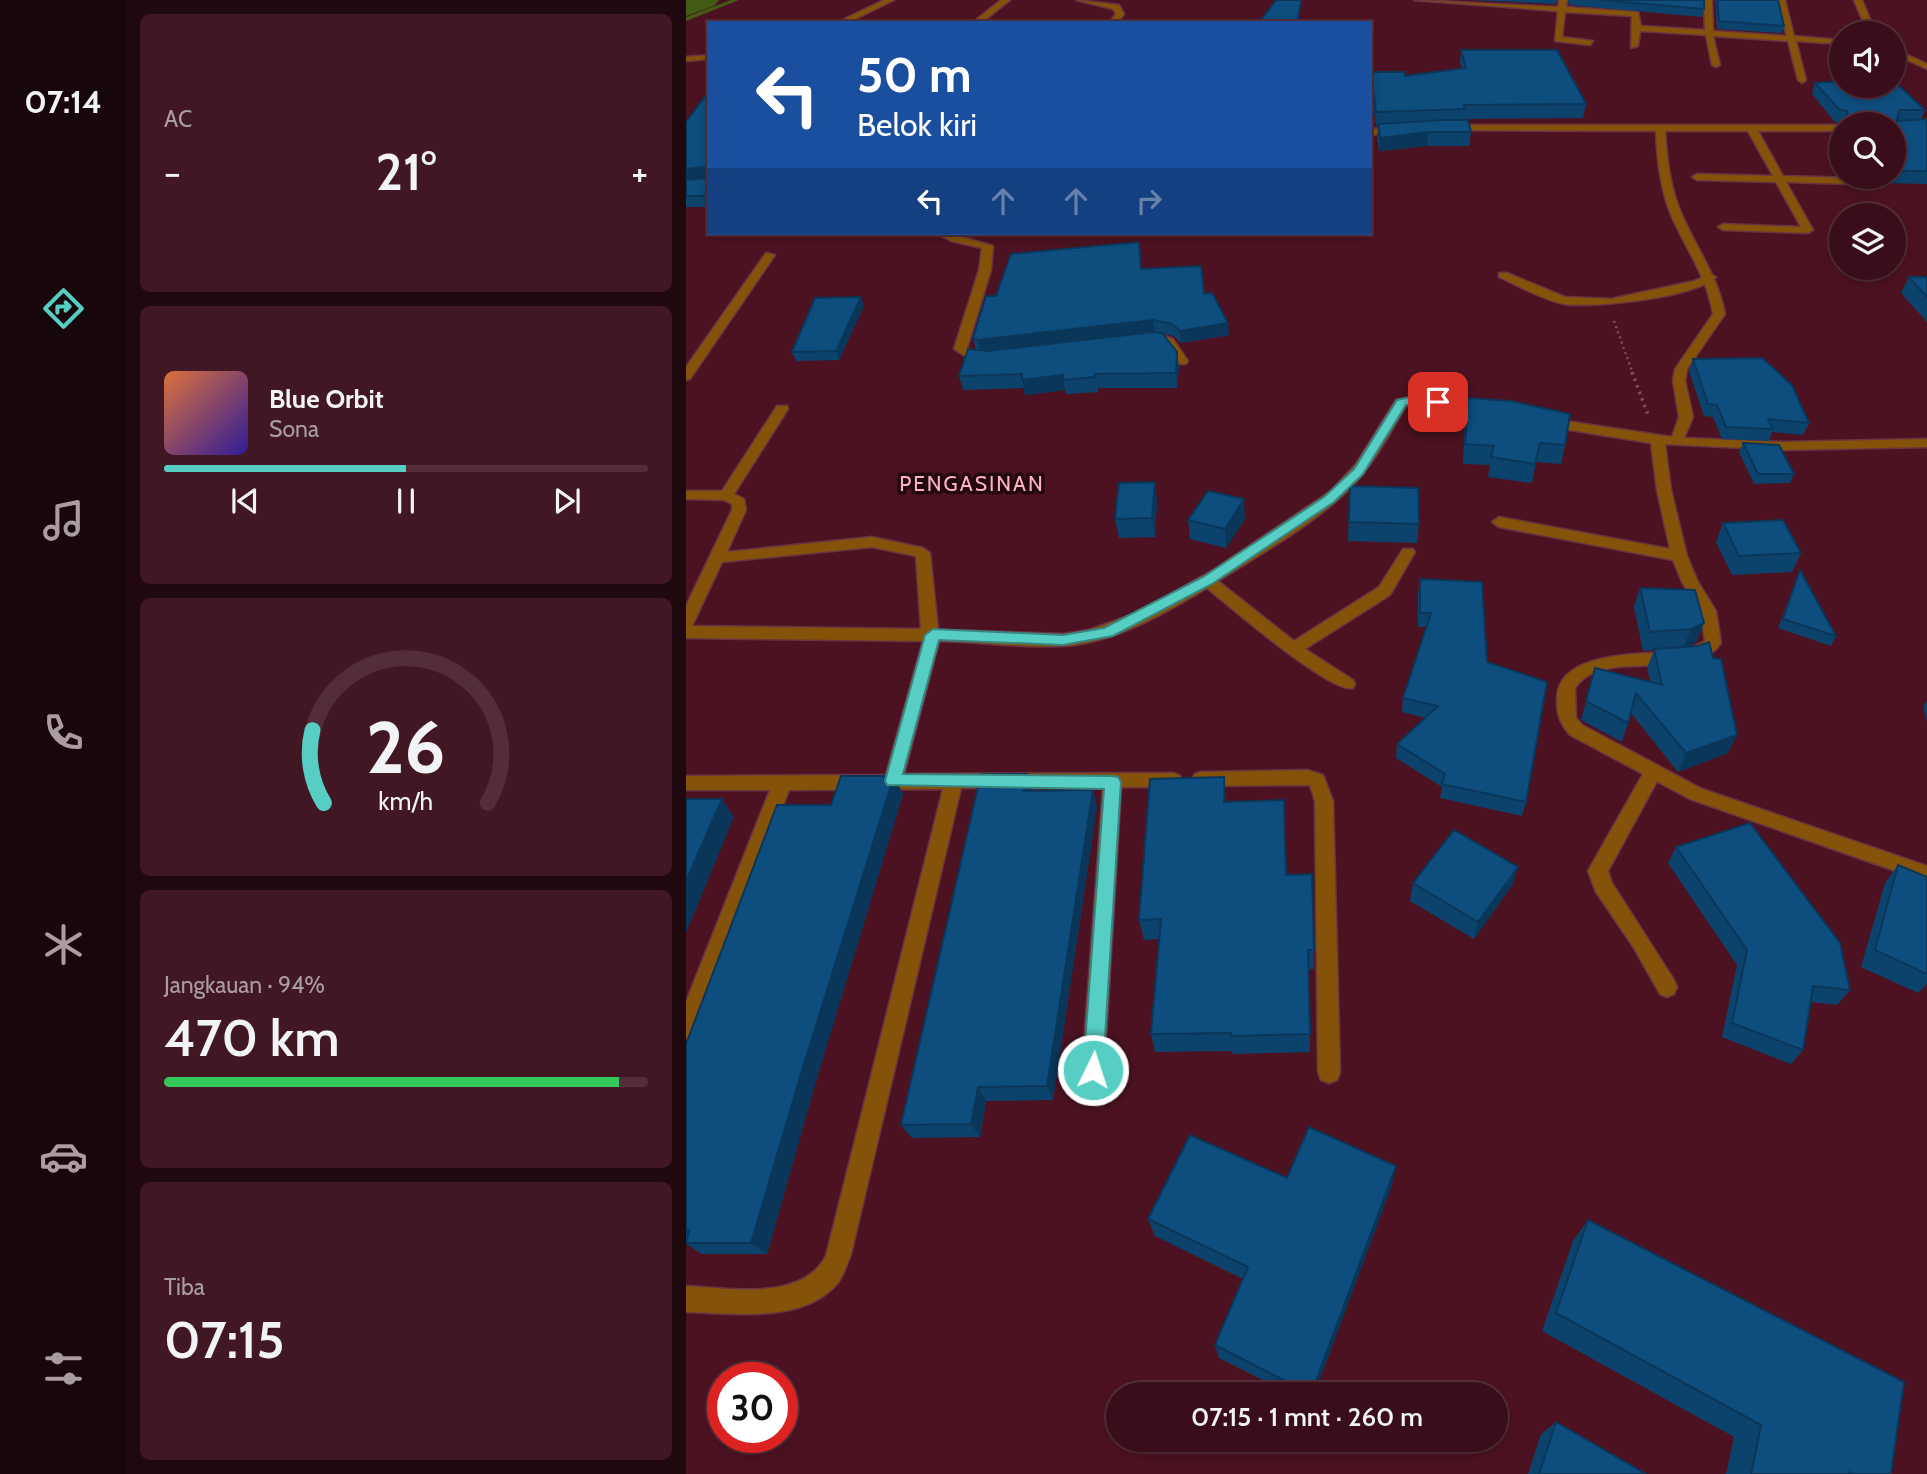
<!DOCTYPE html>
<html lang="id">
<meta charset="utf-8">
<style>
body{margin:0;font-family:Cabin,sans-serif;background:#401723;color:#f1f3f6;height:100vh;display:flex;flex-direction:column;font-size:26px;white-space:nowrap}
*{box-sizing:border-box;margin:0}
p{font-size:23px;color:#ab9ca2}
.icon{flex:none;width:38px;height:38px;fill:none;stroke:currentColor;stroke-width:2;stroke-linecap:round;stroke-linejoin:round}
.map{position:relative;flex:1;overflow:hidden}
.drawer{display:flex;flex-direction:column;gap:14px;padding:14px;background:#1f080e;width:560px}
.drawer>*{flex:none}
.banner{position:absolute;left:21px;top:21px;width:665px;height:214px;border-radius:0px;box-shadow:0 4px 10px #0003,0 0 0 2px #532e39;background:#1a4fa0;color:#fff;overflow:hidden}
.controls{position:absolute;left:1143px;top:21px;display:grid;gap:14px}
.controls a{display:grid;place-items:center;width:77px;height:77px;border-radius:50%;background:#390e1a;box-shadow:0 4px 10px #0003,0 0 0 2px #532e39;font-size:35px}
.speed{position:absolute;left:21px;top:1362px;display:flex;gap:14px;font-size:35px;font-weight:700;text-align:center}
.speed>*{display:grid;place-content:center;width:91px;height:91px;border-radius:50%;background:#390e1a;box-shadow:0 4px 10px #0003,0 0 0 2px #532e39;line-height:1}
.speed .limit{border:10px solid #d22;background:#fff;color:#111}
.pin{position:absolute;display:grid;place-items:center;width:60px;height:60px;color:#fff;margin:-30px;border-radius:14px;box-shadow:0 4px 10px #0006}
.me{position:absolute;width:77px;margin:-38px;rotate:4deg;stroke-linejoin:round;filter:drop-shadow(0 0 5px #0008)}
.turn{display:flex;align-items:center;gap:24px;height:147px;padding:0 35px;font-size:32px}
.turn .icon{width:91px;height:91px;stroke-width:2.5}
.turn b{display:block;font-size:49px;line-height:60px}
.lanes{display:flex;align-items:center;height:66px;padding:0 35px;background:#0003;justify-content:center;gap:35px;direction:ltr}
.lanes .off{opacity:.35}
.big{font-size:52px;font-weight:600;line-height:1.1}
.drawer .tile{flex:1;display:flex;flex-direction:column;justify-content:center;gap:10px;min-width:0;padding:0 24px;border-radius:10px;background:#401723}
.drawer .dial{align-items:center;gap:0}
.dial svg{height:182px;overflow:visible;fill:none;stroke:#532e39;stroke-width:7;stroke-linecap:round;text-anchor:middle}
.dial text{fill:#f1f3f6;stroke:none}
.song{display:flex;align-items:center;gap:21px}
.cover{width:84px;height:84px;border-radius:10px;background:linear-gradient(135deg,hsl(20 70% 55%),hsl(250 70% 35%))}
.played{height:7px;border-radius:4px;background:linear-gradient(90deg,#56cec4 50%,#532e39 50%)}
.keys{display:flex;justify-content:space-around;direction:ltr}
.heat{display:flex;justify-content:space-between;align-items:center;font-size:38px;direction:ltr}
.charge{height:10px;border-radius:5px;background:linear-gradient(90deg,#34c759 94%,#532e39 0)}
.trip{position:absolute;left:420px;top:1382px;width:402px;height:70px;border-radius:35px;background:#390e1a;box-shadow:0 4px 10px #0003,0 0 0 2px #532e39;font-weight:600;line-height:70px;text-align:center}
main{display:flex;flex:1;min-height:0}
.tab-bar{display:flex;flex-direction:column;width:126px;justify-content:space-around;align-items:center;background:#17060a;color:#ab9ca2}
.tab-bar .icon{width:49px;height:49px}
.tab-bar .current{color:#56cec4}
.tab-bar b{font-size:32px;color:#f1f3f6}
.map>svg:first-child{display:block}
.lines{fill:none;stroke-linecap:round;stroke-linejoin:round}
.stream{fill:#425c14;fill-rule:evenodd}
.river{fill:#425c14;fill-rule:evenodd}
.service-casing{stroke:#6a3341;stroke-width:3}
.minor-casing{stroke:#6a3341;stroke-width:3}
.path-far1{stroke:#814d5a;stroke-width:2.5;stroke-dasharray:2 3.5;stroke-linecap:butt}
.path{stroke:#814d5a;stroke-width:3.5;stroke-dasharray:2.5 4.5;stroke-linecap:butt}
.service{fill:#855209;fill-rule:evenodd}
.minor{fill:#855209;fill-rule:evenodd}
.wall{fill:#0c436d}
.shaded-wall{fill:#0a3759}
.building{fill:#0e4e7f;stroke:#0a3759;stroke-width:2}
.route{fill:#56cec4;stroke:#38867f;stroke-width:2}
.labels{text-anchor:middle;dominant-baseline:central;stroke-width:7;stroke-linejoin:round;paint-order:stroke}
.far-quarter-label{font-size:21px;letter-spacing:2px;fill:#fcb2bf;stroke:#22090f}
</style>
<main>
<nav class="tab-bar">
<b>07:14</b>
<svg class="icon current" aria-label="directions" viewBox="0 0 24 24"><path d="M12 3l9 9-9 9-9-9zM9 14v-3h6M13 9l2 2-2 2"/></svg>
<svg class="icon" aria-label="music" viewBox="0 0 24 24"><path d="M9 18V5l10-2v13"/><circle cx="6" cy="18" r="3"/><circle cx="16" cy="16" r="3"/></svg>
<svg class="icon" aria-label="phone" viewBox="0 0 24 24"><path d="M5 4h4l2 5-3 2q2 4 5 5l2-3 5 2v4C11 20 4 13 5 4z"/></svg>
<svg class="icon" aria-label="climate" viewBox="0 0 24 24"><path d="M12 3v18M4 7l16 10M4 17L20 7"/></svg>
<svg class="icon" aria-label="car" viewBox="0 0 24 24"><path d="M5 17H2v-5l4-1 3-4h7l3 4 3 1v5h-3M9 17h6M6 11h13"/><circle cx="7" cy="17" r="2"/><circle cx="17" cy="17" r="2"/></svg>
<svg class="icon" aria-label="filters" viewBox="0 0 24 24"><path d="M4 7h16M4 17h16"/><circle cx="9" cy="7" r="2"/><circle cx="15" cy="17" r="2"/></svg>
</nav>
<section class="drawer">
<div class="tile"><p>AC</p>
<div class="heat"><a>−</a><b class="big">21°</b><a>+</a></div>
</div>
<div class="tile">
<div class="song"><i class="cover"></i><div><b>Blue Orbit</b><p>Sona</p></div></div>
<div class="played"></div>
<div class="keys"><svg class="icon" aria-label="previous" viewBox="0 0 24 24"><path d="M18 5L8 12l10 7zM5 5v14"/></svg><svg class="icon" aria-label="pause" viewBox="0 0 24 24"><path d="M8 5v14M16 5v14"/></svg><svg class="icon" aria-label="next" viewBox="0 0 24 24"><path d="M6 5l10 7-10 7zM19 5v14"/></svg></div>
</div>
<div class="tile dial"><svg viewBox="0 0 100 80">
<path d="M14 69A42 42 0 1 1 86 69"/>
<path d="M14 69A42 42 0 0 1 9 37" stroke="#56cec4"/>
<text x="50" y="56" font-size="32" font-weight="700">26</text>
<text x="50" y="72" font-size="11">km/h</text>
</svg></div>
<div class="tile"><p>Jangkauan · 94%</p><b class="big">470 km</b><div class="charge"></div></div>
<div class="tile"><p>Tiba</p><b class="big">07:15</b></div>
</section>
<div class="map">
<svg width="1241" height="1474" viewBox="0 0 1241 1474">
<rect width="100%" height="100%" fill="#4c1222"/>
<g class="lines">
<path class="stream" d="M45,0H53L0,21V17Z"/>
<path class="river" d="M0,0H33L28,6L0,16Z"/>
<defs>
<path id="service" d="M813,273H821L879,297L925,299L1008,281L1024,274L1030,277C1008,298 909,308 878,304C857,300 833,286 813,277Z
M967,765L973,767L976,772L922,871L926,883L988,980L991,987L988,994L981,997L974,994L948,948L910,892L902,871L961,767Z"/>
<path id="minor" d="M198,0H208L161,23H150Z
M315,0H324L295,23H286Z
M390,0L433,5L438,14L431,23H423L430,14L427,9Z
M728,0L872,7L873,0H881L880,7L952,12L955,26L1019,30L1018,0H1026L1027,31L1101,36L1091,0H1099L1108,36L1155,40V44L1110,41L1120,80L1116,83L1112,80L1102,41L1027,36L1034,65L1030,67L1026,65L1020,35L954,31L952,46L945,48L946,16L879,12L876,37L907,41L904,45L869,41L872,11Z
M1168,0H1176L1190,33H1182Z
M1208,49L1241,64V69L1208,54Z
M23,55V59L0,61V57Z
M761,125H1155V131H1072L1097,176L1166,178L1171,181L1166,184L1100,182L1127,230L1122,233L1037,230L1032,227L1037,224L1115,227L1090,182L1011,180L1006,177L1011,174L1087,176L1062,131H979C981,160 984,188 996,215C1011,249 1032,277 1039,314L1001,369L999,381L1007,417L998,438L1097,442L1241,439V447L1097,450L979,444L985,490L1001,556L1012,582L1030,611L1035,643C1007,686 918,645 889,688L890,718L896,725L1016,789L1241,866V882L1004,799L884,735C874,723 871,715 871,700C870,648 963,655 998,651L1019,641L1014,611L996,582L987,560L813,527L806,522L813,517L984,549L971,490L965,443L859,426L852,422L859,418L986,437L993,417L987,381L989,369L1027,314C1021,277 1000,249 985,215C974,188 971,160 970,131L758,130V126Z
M719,127V131L716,132L684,135V129Z
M250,233H263L307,246L305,270L281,348L294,355L305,356V362L287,361L268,349L293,270L296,248L265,241Z
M80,253L89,255L4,379L0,380V367Z
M475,335L487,339L502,361L500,364H492L479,345L471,342V336Z
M735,396L804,407L811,411L804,415L735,404L720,406C703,434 688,464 665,487C632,522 573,555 532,581L608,641L693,587L717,549H727L729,552L704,595L619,649L667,680L669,684L667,688C646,695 542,605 521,588C478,614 428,643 377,646C337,648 294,642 253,641L218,774L487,773L493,775L496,780L493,785L487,787H435L418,1070L415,1078L407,1081L399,1078L396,1070L417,788H275L165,1254C161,1264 158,1275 151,1284C116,1324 47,1313 0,1312V1286C43,1288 116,1302 140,1256L257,789L103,790L11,1029L8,1036L0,1039V1002L84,790H0V776L200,775L237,641L0,638V606L46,510V504L38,500L0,499V491H36L91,406H101L102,409L48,494L58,499L60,510L41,552L186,537L237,548L244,553L252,630L377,634L403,630L451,613L529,569L645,491L670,464L710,400ZM186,547L230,556L235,629L6,626L36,562Z
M621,770L637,775L647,801L654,1072L651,1080L643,1083L635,1080L632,1072L629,801L624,785L515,786L509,784L506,779L509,774L515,772Z"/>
</defs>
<use href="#service" class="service-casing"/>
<use href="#minor" class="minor-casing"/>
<path class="path-far1" d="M928,321L947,374"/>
<path class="path" d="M946,372L962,415"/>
<use href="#service" class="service"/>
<use href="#minor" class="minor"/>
</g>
<path class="wall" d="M784,0H871L870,4Z
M882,0H1018V9L1016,17L883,5Z
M1029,0H1092L1098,26L1096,33L1031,29Z
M775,50L900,104L897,118L778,119L785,132L783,146H741L693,151L691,137L692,126H690L684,86L685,72L719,76L776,69L774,62Z
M1129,83L1239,110L1235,119H1241V184L1195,183L1190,177H1208V124H1157V123L1149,122L1126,94Z
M23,91V207H0V122Z
M455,269L518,294L543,335L495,343L488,336L477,334L493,367L491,388H412V392L380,394L379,390L339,395L338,388L277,390L273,376L290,350L287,338L310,296Z
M1223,277H1241V322L1215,293Z
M178,306L153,360L110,361L106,352Z
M1007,359L1123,423L1117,435L1086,432L1083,441L1036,439L1027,417L1018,416L1003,371Z
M782,398L879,445L875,464L850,462L846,483L802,477L804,465L777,464L779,416Z
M1057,443L1108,474L1104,483L1068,484L1053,452Z
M664,486L733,524L731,543L662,541Z
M471,501L469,537L433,538L429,519Z
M559,519L540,548L504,539L502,520Z
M1037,523L1115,553L1106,572L1046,575L1030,542Z
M1114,570L1150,636L1145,646L1092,628Z
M734,579L801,662L840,802L836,816L754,798L756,787L710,758L711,744L739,718L716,712L717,698L740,627H732V594Z
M954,588L1018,623L1010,642L1001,647L1042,753L992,772L945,713L936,742L895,720L909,668L964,682L961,668L968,650L957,651L948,607Z
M1241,701V721L1237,706Z
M341,774L347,791L407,790L411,807L367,1100L300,1101L294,1137L226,1138L215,1125Z
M208,776L217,794L130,1081L81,1254H16L0,1244V1044L145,805Z
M540,802L600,875L628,950V969H622L624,1052L547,1054L546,1051L469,1052L465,1034L473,939L458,940L453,920Z
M990,847L1164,990L1151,1005L1125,1002L1117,1050L1105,1064L1036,1037L1051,965L982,863Z
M1212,865L1241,877V984L1232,993L1175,967L1199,883Z
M727,883L827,884L788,939L724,901Z
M601,1178L706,1185L628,1395H606L533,1358L529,1345L557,1279L469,1236L462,1219Z
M902,1220L1205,1474H1040L1048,1437L856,1331L887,1241Z
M870,1422L960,1474H842L855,1434Z"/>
<path class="shaded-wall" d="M615,0H616L612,23H611Z
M742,132L741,146L693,151L694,138Z
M18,167L23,177L0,180V169Z
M175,297L178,306L153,360L150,351Z
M467,320L469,332L295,352L291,340Z
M542,323L543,335L495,343L494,331Z
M491,352L493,367L491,388L490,373Z
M377,375L379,390L339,395L336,380Z
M469,482L471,501L469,537L466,518Z
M558,499L559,519L540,548L539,529Z
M1018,623L1010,642L997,648L1005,629Z
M1051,735L1042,753L992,772L1000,753Z
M341,774L347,791H338Z
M208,776L217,794L130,1081L81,1254L65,1243L117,1067Z
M538,777L540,798V823L538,802Z
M407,790L411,807L367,1100L361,1086Z
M36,799L48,817L0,933V881Z
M832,867L827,884L788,939L792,922Z
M292,1087L300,1101L294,1137L285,1124Z
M710,1166L706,1185L628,1395H625Z"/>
<path class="building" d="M590,0H615L611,23H573Z
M914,0H1018V9Z
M1031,0H1092L1098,26L1033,21Z
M775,50H871L900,104L778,105L779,109L690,112L685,72H719V76L780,68Z
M1155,81V86H1208V84H1211L1239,110H1213L1211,121L1241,119V171H1208V124H1165L1162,120L1161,111L1154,110L1129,83Z
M23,91V196H0V180L19,178L21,176L18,167L0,169V122Z
M758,120H782L785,132H742L694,138L692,124Z
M453,242L455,269L515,266L518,294L526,293L542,323L494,331L486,324L467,320L291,340L287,338L300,296H310L325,254Z
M1223,277H1241V297Z
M175,297L150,351L106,352L129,298Z
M467,332L476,333L491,352L490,373L409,374V377L377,380V375L336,380V374L273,376L282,349L302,351Z
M1076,358L1106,385L1123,423L1082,419L1087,429L1040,427L1031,405L1022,404L1007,359Z
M782,398L825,401L884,414L879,445L854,443L849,464L805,457L808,446L779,444Z
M1057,443L1093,445L1108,474H1072Z
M469,482L466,518L429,519L433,483Z
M664,486L732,488L733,524L663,522Z
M522,491L558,499L539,529L502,520Z
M1097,520L1115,553L1053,556L1037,523Z
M1114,570L1150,636L1097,619Z
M734,579L796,582L801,662L861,682L840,802L756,784L759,774L711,744L752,706L717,698L745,613H734Z
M954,588L1009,590L1018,623L1005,629L964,632Z
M1023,642L1027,658L1035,659L1051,735L1000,753L950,693L942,723L900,701L909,668L976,685L968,649L1012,646Z
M295,774H341L338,791L407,790L361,1086L292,1087L285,1124L215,1125Z
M155,776H208L117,1067L65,1243H0L3,1230H0V1044L91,805H145Z
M538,777V802L598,800L600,875L626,874L628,950H622L624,1034L545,1036V1033L465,1034L475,919L453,920L464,779Z
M0,799H36L0,881Z
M1064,823L1154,943L1164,990L1127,986L1117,1050L1046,1023L1061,950L990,847Z
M768,830L832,867L792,922L727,883Z
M1212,865L1241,877V974L1189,950Z
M623,1127L710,1166L625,1394L529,1345L562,1267L462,1219L504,1135L601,1178Z
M902,1220L1218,1382L1205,1474H1167L1164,1472V1474H1065L1075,1425L870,1313Z
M870,1422L960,1474H853Z"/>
<path class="route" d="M724,397L752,398L757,402L752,405H720L677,474L648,502L526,584L427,636L377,645L253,640L217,774L426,776L432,777L435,782L417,1070L414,1076L407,1079L400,1076L397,1070L418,789L201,785L199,781L239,635L247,629L377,635L418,628L517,577L638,497L668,469L711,400Z"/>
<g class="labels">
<g class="far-quarter-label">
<text x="286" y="483">PENGASINAN</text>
</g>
</g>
</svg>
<div class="controls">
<a><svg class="icon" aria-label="sound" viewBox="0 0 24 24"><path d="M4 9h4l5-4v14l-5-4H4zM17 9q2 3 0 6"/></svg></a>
<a><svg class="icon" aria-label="search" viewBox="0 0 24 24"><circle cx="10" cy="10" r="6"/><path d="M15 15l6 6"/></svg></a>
<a><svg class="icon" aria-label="layers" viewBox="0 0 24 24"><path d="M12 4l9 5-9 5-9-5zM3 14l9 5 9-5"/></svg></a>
</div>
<div class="speed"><div class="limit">30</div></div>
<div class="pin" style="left:752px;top:402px;background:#d93025"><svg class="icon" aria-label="arrive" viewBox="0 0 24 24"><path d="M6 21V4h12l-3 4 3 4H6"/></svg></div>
<svg class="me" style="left:407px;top:1070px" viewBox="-20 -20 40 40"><circle r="17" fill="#56cec4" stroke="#fff" stroke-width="3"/><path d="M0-11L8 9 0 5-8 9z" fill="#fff"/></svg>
<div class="trip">07:15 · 1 mnt · 260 m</div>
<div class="banner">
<div class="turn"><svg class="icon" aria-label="left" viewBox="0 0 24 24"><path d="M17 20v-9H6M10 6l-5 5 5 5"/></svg><div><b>50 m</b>Belok kiri</div></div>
<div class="lanes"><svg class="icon" aria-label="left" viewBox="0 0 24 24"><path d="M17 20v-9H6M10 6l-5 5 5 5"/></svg><svg class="icon off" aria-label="ahead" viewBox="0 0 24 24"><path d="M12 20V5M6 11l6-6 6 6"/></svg><svg class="icon off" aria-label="ahead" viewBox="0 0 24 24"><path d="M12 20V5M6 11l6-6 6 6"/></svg><svg class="icon off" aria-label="right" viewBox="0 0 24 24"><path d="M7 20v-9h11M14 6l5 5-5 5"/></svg></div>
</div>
</div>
</main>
